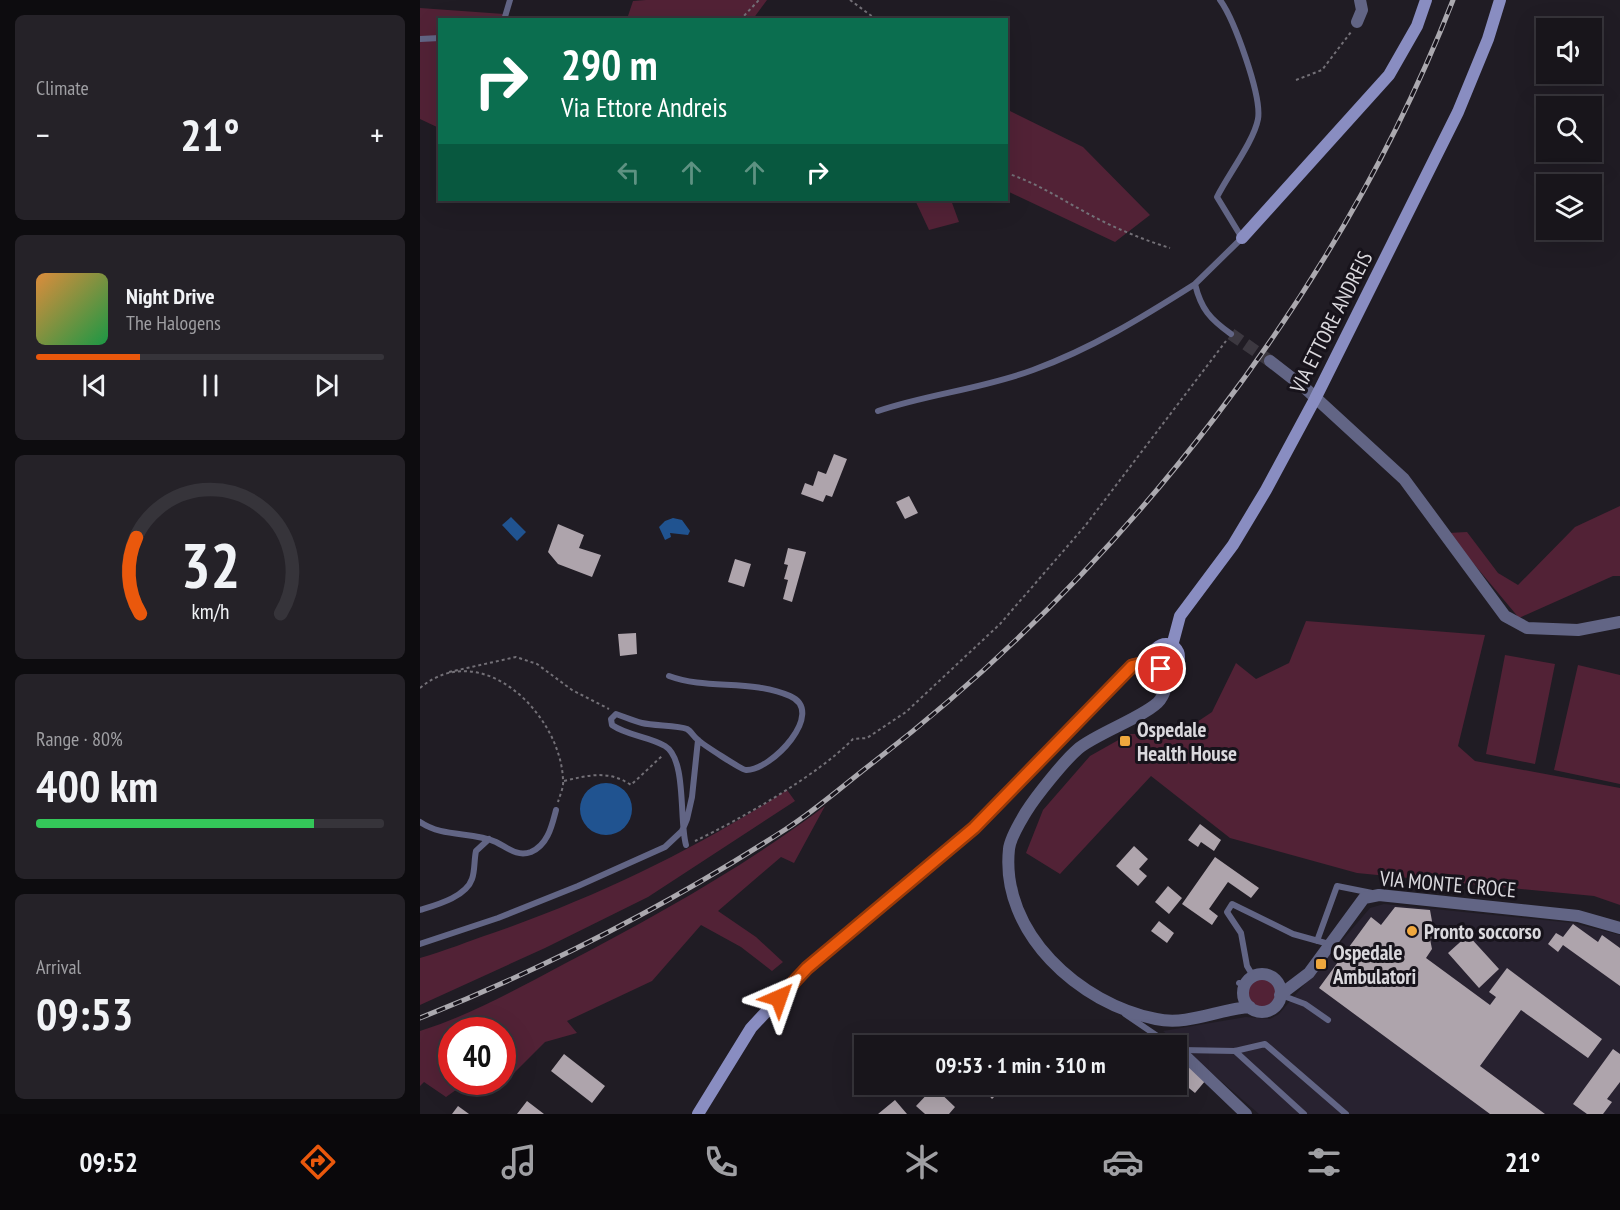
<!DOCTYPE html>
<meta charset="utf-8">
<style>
body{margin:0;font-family:"PT Sans Narrow",sans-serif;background:#252228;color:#f1f3f6;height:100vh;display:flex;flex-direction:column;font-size:22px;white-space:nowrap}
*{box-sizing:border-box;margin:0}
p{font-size:20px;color:#9f9fa3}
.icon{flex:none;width:33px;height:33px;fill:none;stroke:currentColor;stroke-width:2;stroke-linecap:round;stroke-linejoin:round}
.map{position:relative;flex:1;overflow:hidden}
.details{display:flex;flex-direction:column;gap:15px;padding:15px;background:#0d0c0f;width:420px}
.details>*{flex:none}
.hud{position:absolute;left:18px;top:18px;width:570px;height:183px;border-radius:0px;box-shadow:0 6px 24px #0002,0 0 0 2px #36343a;background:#0b6e4f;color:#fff;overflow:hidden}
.controls{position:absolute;left:1116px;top:18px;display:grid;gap:12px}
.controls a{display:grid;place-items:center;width:66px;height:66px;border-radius:0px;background:#18151b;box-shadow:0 6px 24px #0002,0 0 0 2px #36343a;font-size:30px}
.speed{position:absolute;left:18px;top:1017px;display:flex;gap:12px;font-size:30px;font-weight:700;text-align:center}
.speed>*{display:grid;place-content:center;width:78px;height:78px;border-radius:50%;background:#18151b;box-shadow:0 6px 24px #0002,0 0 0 2px #36343a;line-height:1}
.speed .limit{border:9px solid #d22;background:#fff;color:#111}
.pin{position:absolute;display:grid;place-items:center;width:51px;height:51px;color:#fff;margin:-26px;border:3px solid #fff;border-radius:50%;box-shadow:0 2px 6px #0007}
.me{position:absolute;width:66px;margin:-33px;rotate:43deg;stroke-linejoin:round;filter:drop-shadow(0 0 4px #0008)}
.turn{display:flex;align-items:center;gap:21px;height:126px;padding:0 24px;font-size:27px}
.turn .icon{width:78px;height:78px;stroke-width:2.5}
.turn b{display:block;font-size:42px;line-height:51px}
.lanes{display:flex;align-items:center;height:57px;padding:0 24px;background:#0003;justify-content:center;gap:30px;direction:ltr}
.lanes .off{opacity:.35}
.big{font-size:45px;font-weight:700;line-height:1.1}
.details .widget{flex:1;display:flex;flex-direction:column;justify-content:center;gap:9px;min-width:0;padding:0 21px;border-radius:9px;background:#252228}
.details .dial{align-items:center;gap:0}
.dial svg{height:156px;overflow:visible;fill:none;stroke:#36343a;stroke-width:7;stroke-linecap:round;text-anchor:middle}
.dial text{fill:#f1f3f6;stroke:none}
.song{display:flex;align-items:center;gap:18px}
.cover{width:72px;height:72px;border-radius:9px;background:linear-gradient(135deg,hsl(30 70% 55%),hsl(140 70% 35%))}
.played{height:6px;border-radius:3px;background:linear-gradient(90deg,#ea580c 30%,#36343a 30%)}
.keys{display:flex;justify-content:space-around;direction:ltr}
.heat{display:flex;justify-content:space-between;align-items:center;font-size:33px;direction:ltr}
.charge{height:9px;border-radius:4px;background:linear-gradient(90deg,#34c759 80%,#36343a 0)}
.trip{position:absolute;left:434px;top:1035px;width:333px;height:60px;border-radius:0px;background:#18151b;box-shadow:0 6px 24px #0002,0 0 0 2px #36343a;font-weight:700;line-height:60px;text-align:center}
.dock{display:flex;height:96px;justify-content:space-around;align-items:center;background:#0a080b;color:#9f9fa3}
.dock .icon{width:42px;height:42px}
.dock .on{color:#ea580c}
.dock b{font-size:27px;color:#f1f3f6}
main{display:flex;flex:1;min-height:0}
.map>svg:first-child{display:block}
.built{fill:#282230}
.green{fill:#522236}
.water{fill:#205390}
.building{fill:#aea4ac}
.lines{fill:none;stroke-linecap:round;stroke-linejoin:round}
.street-tunnel{stroke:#3c3840;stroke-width:12;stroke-dasharray:12 6;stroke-linecap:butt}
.path{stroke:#737077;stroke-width:2;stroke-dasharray:3 3;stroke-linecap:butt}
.lane{stroke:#626585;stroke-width:6}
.street{stroke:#626585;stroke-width:12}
.secondary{stroke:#898dc1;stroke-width:12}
.rail-casing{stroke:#aba9af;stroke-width:5}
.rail{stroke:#17131b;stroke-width:3;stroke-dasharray:9;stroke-linecap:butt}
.route-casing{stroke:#983908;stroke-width:15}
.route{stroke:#ea580c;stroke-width:10}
.poi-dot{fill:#efa73d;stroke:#17131b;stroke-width:2}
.labels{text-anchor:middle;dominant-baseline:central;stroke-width:6;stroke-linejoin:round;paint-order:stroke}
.street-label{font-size:21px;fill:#dad8dd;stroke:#17131b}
.poi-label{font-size:21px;font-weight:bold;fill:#dad8dd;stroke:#17131b;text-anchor:start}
</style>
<main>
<section class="details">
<div class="widget"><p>Climate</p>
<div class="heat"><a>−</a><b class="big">21°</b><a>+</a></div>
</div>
<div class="widget">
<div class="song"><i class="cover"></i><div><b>Night Drive</b><p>The Halogens</p></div></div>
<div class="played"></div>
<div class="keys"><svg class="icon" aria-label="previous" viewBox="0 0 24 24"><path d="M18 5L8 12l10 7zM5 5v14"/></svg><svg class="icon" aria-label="pause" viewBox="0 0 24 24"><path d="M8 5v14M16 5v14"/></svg><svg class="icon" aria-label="next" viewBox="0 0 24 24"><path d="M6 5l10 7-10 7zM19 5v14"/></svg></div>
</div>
<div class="widget dial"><svg viewBox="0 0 100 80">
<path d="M14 69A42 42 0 1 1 86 69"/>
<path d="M14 69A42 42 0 0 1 12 30" stroke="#ea580c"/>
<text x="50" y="56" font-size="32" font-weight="700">32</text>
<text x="50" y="72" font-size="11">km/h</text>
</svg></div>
<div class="widget"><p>Range · 80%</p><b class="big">400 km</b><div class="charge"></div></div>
<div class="widget"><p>Arrival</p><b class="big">09:53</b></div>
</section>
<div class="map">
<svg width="1200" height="1114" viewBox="0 0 1200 1114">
<rect width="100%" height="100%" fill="#201c24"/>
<path class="built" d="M964,904L1153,923L1200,935V1114H839L743,1031L826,1017L850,1019L859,1014L950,908Z"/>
<path class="green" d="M226,0H347L333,19H207L213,1Z
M0,8L84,14L85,19L20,20L19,128L0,119Z
M586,109L663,147L730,215L695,242L587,191Z
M495,200H531L539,222L509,230Z
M1200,506V576H1193L1099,618L1028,533L1047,532L1078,573L1098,585L1155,527Z
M886,621L1065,635L1038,746L1055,761L1200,788V905L1174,896L937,873L810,838L731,776L640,874L606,853L623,810L670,756L709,734H759L792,712L816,663L836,679L869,663Z
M1085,655L1135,664L1115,764L1066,754Z
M1158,665L1200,675V784L1134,770Z
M367,790L375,801L228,897L125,948L0,1005V958C25,951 49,941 73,933C181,895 272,851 367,790Z
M405,806L374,863L361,857L298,911L336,937L363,962L352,971L321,947L281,925L232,981L147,1021L157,1033L125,1042L90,1077L83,1078L82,1030H32V1082H47L26,1097L4,1082L0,1086V1031C51,1015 97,989 144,964C234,917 324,867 405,806Z
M828 993a14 14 0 1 1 28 0a14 14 0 1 1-28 0Z"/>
<path class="water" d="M91,517L106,532L97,541L82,525Z
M253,518L262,520L270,531L268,535L250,533L251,537L245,540L239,527L245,521Z
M160 809a26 26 0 1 1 52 0a26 26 0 1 1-52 0Z"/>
<path class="building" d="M414,454L427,459L412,497L406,495L403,502L381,494L385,483L393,486L398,471L406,474Z
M489,496L498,513L485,519L476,502Z
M138,524L164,535L159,548L181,555L172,577L138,564L128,552Z
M368,548L386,552L372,602L363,599L368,580L364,579L368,565L364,564Z
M315,559L331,564L324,587L308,582Z
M216,633L217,654L200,656L198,634Z
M780,824L801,840L794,851L781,842L778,847L768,840Z
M714,846L728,859L719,869L727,876L718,886L696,866Z
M795,857L839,888L831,898L808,882L789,909L798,916L792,925L762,904Z
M748,886L762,898L749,914L735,902Z
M975,907L1010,910L1015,938L1010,939L1012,949L1006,958L1070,1005L1076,997L1069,992L1087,968L1182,1039L1168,1058L1101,1010L1060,1066L1125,1114H1070L899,988L951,917L961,925Z
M739,921L754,933L747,943L731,931Z
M1153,924L1178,942L1182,935L1200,948V986L1143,945L1138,952L1128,944L1136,933L1143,937Z
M1048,935L1079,969L1059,988L1028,953Z
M1193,1049L1200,1054V1082L1187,1099L1192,1102L1183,1114H1167L1153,1104Z
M144,1054L185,1086L172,1103L131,1071Z
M770,1067L786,1080L775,1093L759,1080Z
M562,1084H572L579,1092L572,1099L561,1086Z
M514,1087L535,1107L529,1114H505L496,1106Z
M475,1100L487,1114H458Z
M107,1101L124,1114H97Z
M38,1106L49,1114H32Z"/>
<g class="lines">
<path class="street-tunnel" d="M811,334L850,361"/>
<path class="path" d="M430,0L457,20
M320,20L339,0
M876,80L902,70L931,32
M586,173C615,182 639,198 665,212C692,227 721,239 750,248
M29,672L96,657L117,664L152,690L189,709
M0,688C62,636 141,715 143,780C144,787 140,795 138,802
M144,781C169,775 189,770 211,785L243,755
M275,841C321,819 398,775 433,739L447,738L486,712L580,624L665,526L806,341"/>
<path class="lane" d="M800,0C814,19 842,96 838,119C834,141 808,175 797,197L822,238L775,284C781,309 790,319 811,334
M84,20L90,0
M0,39L20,38
M458,411C508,394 562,389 613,370C671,349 723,317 775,284
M249,676C287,690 332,679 370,696C407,712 351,771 326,770C322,770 282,744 277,739C274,737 271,731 267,729C258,725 234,726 222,723C213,721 205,717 196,714L191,719L192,725C208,736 228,736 245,746C267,759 259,821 266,845
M0,822C23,838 52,831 76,842C88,848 97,857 111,852C128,845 132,825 136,810
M0,910C16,905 46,897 52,879C55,871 54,860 56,851L69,839
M897,941L917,886L952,893
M0,944L78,918L158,886L245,847L262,831L267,819L272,797L278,740
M833,976L827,966L821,933L807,912L812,904L873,934L909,944
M819,983L825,984
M861,995L885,1004L908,1020
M705,1014L752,1046
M762,1050L815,1051L845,1044L926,1114
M815,1051L884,1114"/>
<path class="street" d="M937,22L942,10L940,0
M850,361L886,389L984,479L1085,616L1107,628L1158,630L1200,622
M746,670C747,682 747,690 740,700C729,715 675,734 658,749C644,761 616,796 606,812C600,822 590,838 589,849C580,933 660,1004 736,1019C768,1026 799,1009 830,1007
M823 993a19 19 0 1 1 38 0a19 19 0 1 1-38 0Z
M860,995L889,973L944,898L959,895L1158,916L1200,928
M759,1050L826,1114"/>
<path class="secondary" d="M822,238L969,75L997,26L1006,0
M733 657a13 13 0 1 1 26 0a13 13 0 1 1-26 0Z
M752,646L760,616L813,545L846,490L895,399L1038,112L1068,39L1080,0
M278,1114L331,1028L387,968L554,828L712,665L733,661"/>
<defs>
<path id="rail" d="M0,1018C128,967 250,904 366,829C397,809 425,784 455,761C703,570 919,292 1033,0"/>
</defs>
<use href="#rail" class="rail-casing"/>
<use href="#rail" class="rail"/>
</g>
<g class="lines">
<defs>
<path id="route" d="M359,998L387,968L554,828L712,666L733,661L741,669"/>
</defs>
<use href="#route" class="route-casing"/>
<use href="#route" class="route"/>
</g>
<g class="poi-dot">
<rect x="699" y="735" width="12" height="12" rx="3"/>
<circle cx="992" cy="931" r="6"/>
<rect x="895" y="958" width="12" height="12" rx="3"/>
</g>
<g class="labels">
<g class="street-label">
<text transform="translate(911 322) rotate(-63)">VIA ETTORE ANDREIS</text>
<text transform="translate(1028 884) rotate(5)">VIA MONTE CROCE</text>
</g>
<g class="poi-label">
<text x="717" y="729">Ospedale<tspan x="717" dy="24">Health House</tspan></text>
<text x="1004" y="931">Pronto soccorso</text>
<text x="913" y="952">Ospedale<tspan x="913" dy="24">Ambulatori</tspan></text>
</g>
</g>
</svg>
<div class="controls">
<a><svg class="icon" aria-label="sound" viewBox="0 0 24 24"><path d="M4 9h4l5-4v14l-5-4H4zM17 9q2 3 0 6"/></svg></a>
<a><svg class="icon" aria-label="search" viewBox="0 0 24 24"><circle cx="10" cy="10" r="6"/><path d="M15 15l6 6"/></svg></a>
<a><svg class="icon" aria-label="layers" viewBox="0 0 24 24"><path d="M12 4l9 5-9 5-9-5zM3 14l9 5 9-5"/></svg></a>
</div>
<div class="speed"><div class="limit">40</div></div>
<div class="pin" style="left:741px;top:669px;background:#d93025"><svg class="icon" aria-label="arrive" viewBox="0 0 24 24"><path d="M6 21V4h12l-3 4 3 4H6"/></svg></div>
<svg class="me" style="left:359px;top:998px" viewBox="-20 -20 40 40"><path d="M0-17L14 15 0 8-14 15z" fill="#ea580c" stroke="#fff" stroke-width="4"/></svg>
<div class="trip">09:53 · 1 min · 310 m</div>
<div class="hud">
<div class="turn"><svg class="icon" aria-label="right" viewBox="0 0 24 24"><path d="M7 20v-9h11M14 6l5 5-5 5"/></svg><div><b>290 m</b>Via Ettore Andreis</div></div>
<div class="lanes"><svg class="icon off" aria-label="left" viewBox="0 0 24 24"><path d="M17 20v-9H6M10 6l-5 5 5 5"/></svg><svg class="icon off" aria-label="ahead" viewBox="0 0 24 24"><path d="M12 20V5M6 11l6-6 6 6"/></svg><svg class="icon off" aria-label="ahead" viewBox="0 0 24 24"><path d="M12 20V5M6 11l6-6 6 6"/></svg><svg class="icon" aria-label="right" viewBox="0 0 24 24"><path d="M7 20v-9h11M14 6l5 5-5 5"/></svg></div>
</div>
</div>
</main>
<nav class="dock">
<b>09:52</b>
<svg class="icon on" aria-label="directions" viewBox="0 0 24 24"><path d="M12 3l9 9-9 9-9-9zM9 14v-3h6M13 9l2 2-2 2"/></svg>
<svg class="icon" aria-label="music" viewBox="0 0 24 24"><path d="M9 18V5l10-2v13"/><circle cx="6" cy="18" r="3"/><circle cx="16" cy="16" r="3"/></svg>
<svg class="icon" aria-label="phone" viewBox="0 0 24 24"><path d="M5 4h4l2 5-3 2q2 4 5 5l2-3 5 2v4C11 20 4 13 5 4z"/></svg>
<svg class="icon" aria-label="climate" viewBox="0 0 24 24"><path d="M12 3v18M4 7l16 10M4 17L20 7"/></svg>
<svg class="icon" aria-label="car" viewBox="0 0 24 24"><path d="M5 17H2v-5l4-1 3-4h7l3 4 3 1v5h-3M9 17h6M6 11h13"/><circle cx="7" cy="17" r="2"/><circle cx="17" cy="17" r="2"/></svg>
<svg class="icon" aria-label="filters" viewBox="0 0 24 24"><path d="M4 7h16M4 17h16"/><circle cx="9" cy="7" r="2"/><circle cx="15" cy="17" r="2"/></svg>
<b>21°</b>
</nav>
